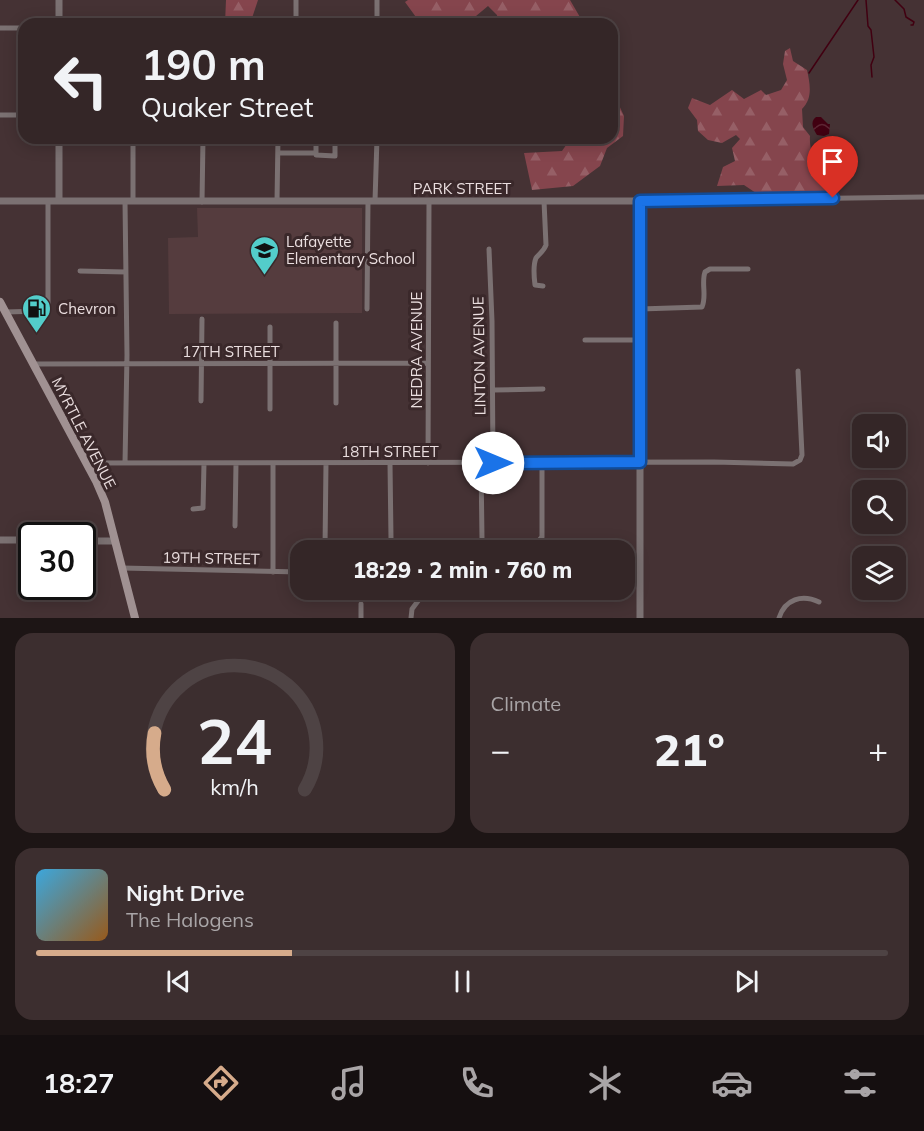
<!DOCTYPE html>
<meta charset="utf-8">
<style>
body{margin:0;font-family:Mulish,sans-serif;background:#3c2e2f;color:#f1f3f6;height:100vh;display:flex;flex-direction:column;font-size:22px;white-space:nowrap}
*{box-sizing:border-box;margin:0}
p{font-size:20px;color:#a9a5a7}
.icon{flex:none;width:33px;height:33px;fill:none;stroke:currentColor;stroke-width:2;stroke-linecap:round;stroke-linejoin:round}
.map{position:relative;height:618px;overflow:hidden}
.details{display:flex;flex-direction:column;gap:15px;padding:15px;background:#1d1515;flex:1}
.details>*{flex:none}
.banner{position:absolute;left:18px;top:18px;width:600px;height:126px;border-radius:18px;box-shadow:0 3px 15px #0003,0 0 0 2px #4e4344;background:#342627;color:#f1f3f6;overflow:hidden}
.buttons{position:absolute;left:852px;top:414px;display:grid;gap:12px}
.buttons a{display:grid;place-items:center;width:54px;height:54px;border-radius:12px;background:#342627;box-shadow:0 3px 15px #0003,0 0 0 2px #4e4344;font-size:30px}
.speed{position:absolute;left:18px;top:522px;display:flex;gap:12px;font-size:30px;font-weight:700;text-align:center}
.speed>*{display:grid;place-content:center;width:78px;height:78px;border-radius:50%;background:#342627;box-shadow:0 3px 15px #0003,0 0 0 2px #4e4344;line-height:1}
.speed .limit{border:3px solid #111;border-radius:9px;background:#fff;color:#111}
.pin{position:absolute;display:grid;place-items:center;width:51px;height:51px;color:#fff;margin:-62px -26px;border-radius:50% 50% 50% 0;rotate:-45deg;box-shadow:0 0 6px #0007}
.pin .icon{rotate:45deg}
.me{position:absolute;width:66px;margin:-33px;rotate:90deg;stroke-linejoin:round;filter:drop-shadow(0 0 4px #0008)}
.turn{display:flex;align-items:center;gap:21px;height:126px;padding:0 24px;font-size:27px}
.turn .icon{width:78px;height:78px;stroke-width:2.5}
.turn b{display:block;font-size:42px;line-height:51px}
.big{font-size:45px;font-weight:800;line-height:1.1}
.details .tile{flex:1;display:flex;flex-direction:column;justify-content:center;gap:9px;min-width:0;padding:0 21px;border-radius:18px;background:#3c2e2f}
.details .dial{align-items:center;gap:0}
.dial svg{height:156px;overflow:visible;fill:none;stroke:#4e4344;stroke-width:7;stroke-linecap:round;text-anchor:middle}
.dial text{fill:#f1f3f6;stroke:none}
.song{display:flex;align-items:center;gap:18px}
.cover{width:72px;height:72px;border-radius:9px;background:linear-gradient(135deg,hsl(200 70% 55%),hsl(30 70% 35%))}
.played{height:6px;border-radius:3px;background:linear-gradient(90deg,#d6ab8b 30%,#4e4344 30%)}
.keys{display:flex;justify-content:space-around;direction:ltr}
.heat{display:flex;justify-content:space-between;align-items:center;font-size:33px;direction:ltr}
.details .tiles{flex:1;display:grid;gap:15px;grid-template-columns:1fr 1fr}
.tile:last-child{grid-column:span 2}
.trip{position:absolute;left:290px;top:540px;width:345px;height:60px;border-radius:18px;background:#342627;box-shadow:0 3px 15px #0003,0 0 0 2px #4e4344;font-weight:800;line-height:60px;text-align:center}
.menu{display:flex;height:96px;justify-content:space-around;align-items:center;background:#150f10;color:#a9a5a7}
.menu .icon{width:42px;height:42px}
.menu .selected{color:#d6ab8b}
.menu b{font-size:27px;color:#f1f3f6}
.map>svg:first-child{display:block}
.built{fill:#553c3e}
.forest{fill:url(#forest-firs)}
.water{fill:url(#water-waves)}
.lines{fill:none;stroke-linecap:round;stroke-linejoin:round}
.stream{stroke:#410011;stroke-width:1.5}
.minor{stroke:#7b7172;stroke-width:5}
.tertiary{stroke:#7b7172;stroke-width:7}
.secondary{stroke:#a09192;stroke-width:8}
.route-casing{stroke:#114b97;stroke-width:15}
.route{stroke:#1a73e8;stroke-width:10}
.labels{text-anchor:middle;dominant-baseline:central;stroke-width:6;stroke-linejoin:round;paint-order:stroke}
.street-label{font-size:15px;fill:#eadedf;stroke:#3a282a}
.poi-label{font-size:15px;fill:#eadedf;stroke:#3a282a;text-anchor:start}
</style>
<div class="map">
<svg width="924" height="618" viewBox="0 0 924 618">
<defs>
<pattern id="forest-firs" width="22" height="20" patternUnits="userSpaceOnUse" patternTransform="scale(1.5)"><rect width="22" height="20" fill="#85454d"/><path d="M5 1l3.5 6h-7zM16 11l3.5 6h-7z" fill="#965f66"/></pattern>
<pattern id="water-waves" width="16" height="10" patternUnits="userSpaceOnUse" patternTransform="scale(1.5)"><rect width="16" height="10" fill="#410011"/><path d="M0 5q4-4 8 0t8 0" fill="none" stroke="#5d2533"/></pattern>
</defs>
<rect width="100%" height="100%" fill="#453234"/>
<path class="built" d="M197,208H362V313L169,314L168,238L198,237Z"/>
<path class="forest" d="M226,0H258L250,24H225Z
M408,0H570L584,24H498L497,15L488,6L476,16L469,24H421L405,2Z
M790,48L793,61L807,70C810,84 813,98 802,109L803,127L810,136C809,148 814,158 816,170L829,178L825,195H759L744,185L717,186L723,167L735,161L732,148L740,139L736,135L722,143L708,140L698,131L697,120L688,108L692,98L710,105L732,90L744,99L761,90L766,95L781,90L787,80L783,64L785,51Z
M612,90L624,116L623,136L607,148L600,166L573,186L532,190L524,153L562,151L571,138H612Z"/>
<path class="water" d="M816,117H821L828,124H830L829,134L824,136L817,135C814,130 809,122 816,117Z"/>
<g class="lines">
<path class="stream" d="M866,0L868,26L871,30L874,57L871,65L872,77
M895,0L904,9L906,17L914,22L913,25H911
M809,73L858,0"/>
<path class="minor" d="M296,24V0
M377,24V0
M0,28H24
M0,115H24
M133,138V201
M318,139H335V156L316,155V141Z
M278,153H315
M277,201L278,138
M375,201L377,138
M640,201L924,197
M202,202L203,138
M489,249L492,321L493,463
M80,271L126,272
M543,286L535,285C534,277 533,265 536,258C540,253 544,251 546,245L544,201
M367,309L368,201
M640,309L702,307C707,296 701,283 705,272L710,269H748
M5,312L43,311L46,309L48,303V201
M336,323V403
M270,327V409
M585,340H640
M33,364L428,363
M493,390L543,389
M201,401L202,319
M86,463L714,462L793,464L800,460L802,455L798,371
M125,463L127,355L125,201
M390,463L391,539L397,549
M428,463L429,201
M481,463L482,539L485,543L489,544L535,545L542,537V463
M193,509L203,508L204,463
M235,526L236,463
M325,548L326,463
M122,568L300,572
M273,572V463
M361,618V604
M411,618L412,609L418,601
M779,618C785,599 802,594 819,602"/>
<path class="tertiary" d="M59,0V24
M0,201H640V618
M59,201V138
M0,540H32
M82,541H115"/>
<path class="secondary" d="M0,302L96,481L105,502L135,618"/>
</g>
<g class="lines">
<defs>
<path id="route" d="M493,463L640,462V201L833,198"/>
</defs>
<use href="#route" class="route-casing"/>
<use href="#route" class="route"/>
</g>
<defs>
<symbol id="school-pin" viewBox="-11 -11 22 30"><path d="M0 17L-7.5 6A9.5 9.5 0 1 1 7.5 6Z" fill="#53cdca" stroke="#3a282a"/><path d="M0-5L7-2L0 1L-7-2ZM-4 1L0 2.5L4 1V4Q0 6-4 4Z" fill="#111"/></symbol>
<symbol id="fuel-pin" viewBox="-11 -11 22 30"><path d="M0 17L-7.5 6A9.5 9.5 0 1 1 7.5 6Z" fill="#53cdca" stroke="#3a282a"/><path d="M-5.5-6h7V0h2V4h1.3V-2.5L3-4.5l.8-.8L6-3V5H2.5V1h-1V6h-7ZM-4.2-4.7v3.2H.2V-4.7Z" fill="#111"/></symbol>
</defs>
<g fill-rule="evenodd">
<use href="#school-pin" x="248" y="234" width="33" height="45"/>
<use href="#fuel-pin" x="20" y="292" width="33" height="45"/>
</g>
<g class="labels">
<g class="street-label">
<text x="462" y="188">PARK STREET</text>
<text transform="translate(416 350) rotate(-90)">NEDRA AVENUE</text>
<text x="231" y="351">17TH STREET</text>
<text transform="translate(479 356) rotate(-91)">LINTON AVENUE</text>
<text transform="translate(84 433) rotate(63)">MYRTLE AVENUE</text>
<text x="390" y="451">18TH STREET</text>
<text transform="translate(211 558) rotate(1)">19TH STREET</text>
</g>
<g class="poi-label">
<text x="286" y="241">Lafayette<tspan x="286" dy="17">Elementary School</tspan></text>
<text x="58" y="308">Chevron</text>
</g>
</g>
</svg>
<div class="buttons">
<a><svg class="icon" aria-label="sound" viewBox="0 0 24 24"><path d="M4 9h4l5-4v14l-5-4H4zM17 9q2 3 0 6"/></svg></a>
<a><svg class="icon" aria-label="search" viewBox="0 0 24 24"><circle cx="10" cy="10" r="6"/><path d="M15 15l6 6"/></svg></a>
<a><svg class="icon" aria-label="layers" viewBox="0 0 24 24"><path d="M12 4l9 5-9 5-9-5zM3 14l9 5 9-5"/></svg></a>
</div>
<div class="speed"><div class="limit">30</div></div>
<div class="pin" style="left:833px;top:198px;background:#d93025"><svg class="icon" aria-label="arrive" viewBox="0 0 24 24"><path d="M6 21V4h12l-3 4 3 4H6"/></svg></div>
<svg class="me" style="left:493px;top:463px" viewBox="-20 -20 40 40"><circle r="19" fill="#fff"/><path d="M0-13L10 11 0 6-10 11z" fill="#1a73e8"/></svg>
<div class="trip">18:29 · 2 min · 760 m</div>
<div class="banner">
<div class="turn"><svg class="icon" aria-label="left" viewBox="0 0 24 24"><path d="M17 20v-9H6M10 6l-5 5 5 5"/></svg><div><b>190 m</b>Quaker Street</div></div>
</div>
</div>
<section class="details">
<div class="tiles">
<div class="tile dial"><svg viewBox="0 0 100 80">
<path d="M14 69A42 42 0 1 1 86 69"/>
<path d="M14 69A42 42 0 0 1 9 40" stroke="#d6ab8b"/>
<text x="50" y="56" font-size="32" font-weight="700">24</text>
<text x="50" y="72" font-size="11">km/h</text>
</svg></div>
<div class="tile"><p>Climate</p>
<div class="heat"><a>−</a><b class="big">21°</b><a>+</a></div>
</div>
<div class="tile">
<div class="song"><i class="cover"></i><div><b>Night Drive</b><p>The Halogens</p></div></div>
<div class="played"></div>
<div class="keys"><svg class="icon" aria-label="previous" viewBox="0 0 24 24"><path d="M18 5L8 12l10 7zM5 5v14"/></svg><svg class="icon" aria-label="pause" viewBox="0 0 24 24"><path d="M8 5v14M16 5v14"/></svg><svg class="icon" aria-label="next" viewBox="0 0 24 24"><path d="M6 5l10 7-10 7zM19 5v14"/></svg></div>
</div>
</div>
</section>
<nav class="menu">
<b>18:27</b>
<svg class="icon selected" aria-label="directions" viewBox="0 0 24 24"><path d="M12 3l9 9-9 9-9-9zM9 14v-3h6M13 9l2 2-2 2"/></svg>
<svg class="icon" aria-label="music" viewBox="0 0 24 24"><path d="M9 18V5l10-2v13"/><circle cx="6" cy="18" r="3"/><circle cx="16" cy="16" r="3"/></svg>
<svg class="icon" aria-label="phone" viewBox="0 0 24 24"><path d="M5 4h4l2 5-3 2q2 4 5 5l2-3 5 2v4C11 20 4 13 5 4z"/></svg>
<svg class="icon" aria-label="climate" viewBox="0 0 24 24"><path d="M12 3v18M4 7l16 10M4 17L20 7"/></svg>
<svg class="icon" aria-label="car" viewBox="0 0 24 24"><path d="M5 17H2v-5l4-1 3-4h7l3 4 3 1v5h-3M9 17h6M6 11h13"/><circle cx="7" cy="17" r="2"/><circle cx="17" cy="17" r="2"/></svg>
<svg class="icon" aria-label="filters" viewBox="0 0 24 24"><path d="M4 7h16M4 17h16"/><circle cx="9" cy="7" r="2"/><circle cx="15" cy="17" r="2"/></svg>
</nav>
